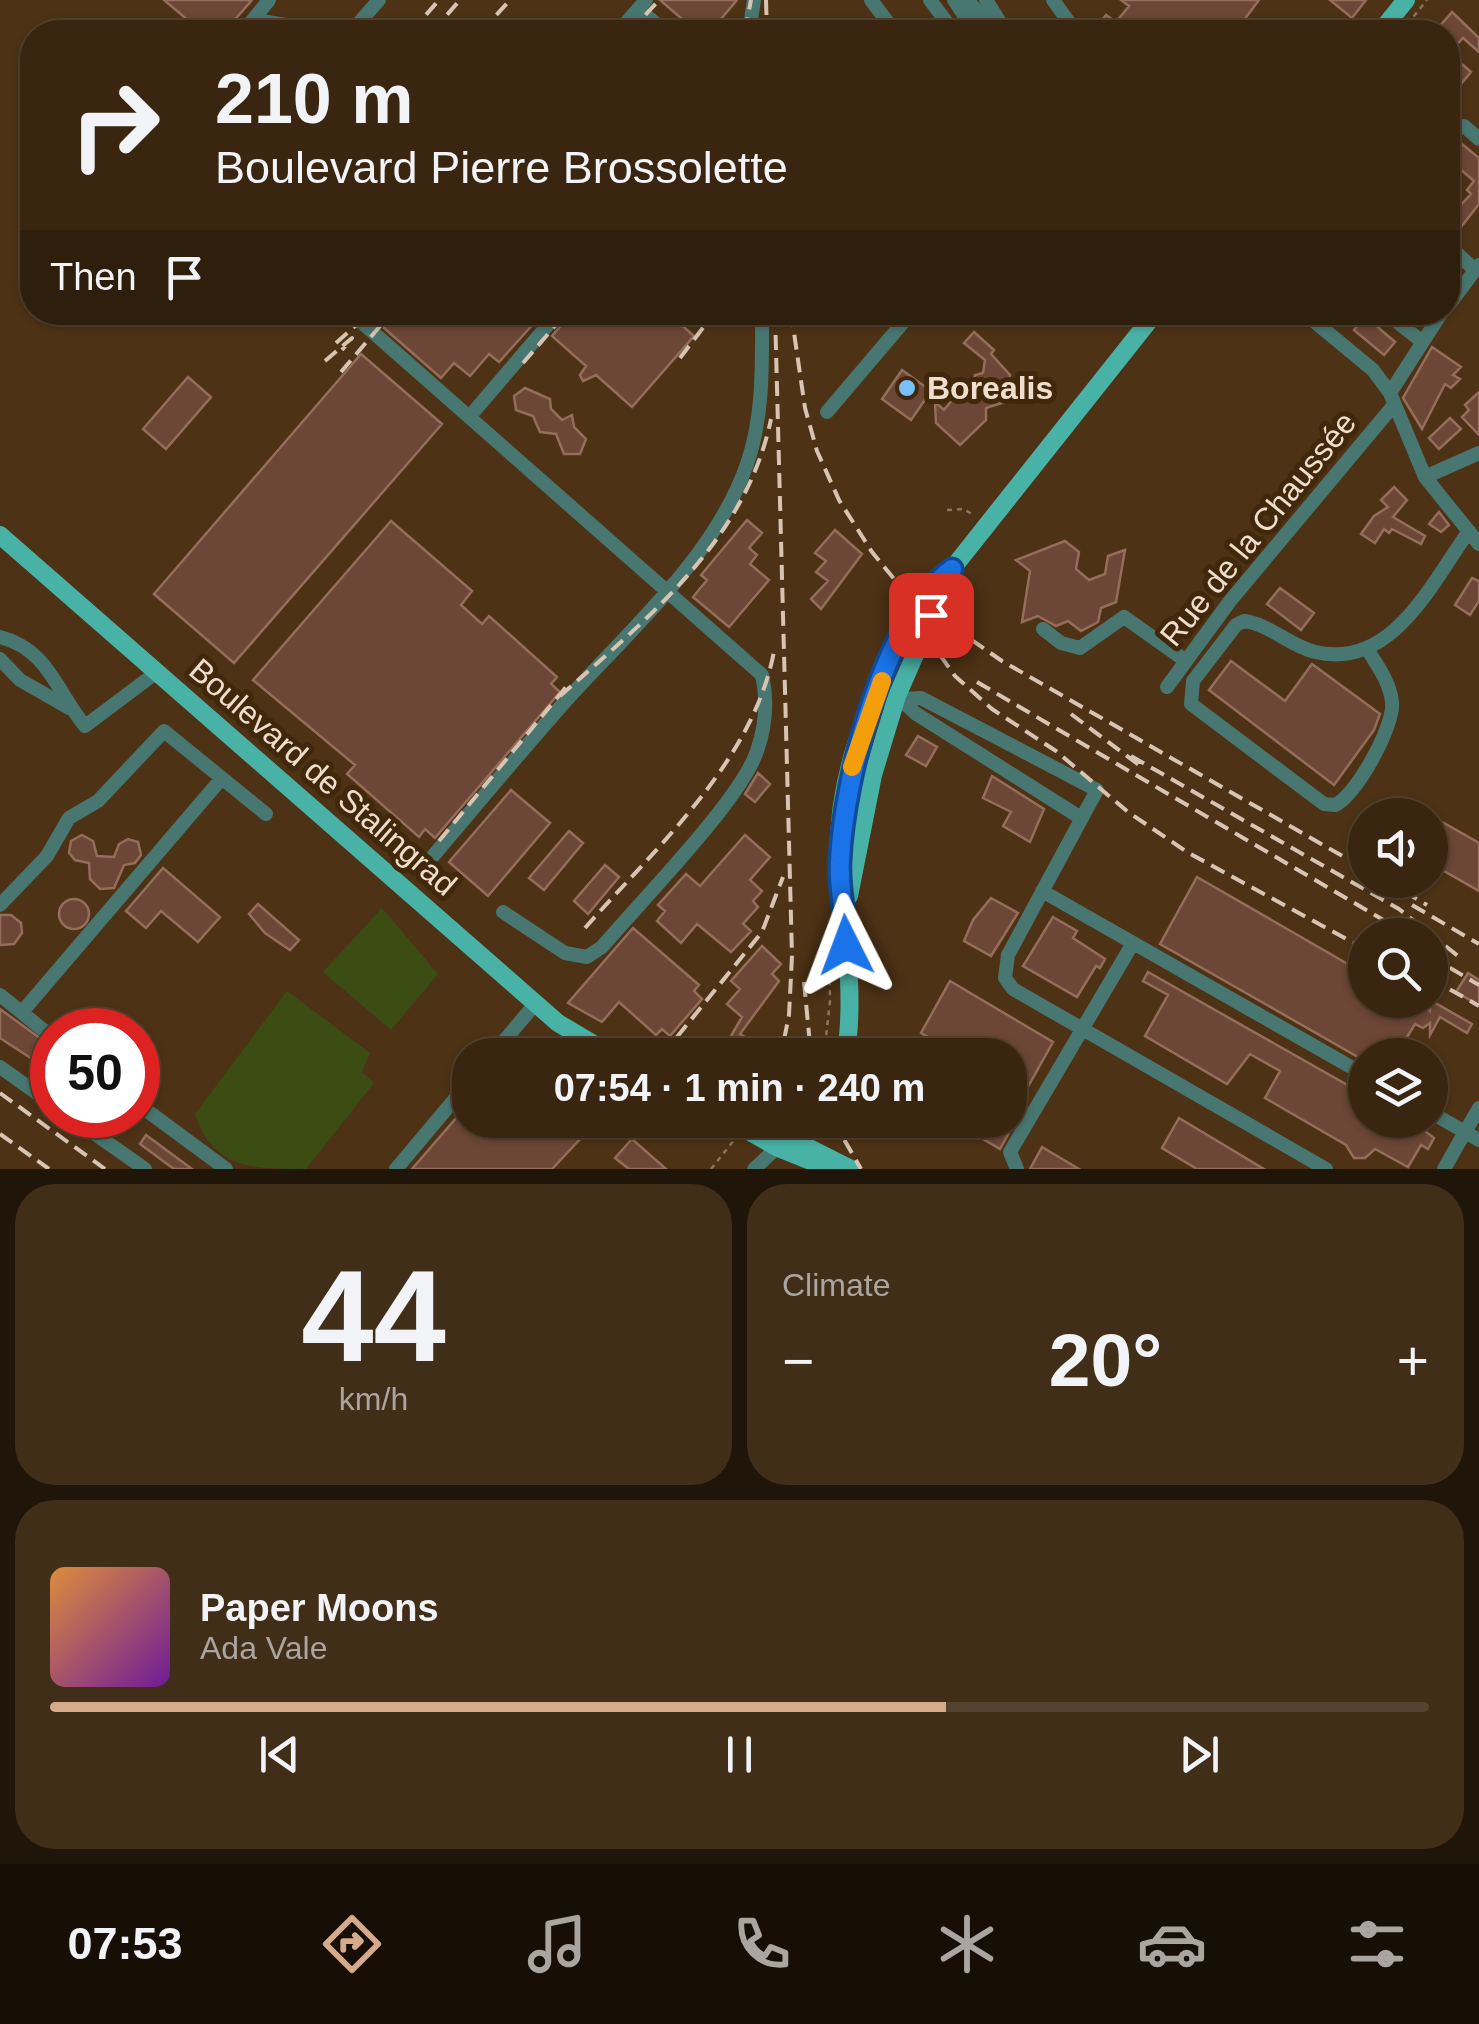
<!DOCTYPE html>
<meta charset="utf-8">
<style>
body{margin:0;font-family:Arial,sans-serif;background:#412e19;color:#f1f3f6;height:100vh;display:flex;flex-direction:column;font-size:38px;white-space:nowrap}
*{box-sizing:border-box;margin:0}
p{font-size:32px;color:#aba59f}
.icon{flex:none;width:55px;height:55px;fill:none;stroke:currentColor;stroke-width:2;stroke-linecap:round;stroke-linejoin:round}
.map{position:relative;height:1169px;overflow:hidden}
.side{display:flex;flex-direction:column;gap:15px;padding:15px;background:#201509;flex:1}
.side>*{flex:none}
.guide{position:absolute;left:20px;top:20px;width:1440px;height:305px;border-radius:40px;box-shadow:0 2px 8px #0004,0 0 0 2px #544330;background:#3a2610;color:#f1f3f6;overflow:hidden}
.buttons{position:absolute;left:1348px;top:798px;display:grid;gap:20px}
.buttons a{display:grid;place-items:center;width:100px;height:100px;border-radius:50%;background:#3a2610;box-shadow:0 2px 8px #0004,0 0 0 2px #544330;font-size:50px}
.speed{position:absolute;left:30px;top:1008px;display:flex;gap:20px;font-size:50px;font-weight:700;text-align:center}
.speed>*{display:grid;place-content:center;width:130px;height:130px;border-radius:50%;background:#3a2610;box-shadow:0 2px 8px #0004,0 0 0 2px #544330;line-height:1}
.speed .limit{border:15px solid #d22;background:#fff;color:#111}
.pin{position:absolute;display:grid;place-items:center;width:85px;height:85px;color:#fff;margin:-42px;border-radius:20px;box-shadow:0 5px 15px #0006}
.me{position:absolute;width:110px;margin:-55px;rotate:357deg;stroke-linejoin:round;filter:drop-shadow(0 0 8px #0008)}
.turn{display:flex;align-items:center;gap:35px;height:210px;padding:0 30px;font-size:45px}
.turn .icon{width:130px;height:130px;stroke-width:2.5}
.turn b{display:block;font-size:70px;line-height:85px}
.then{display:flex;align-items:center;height:95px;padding:0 30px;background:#0003;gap:20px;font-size:38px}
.big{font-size:75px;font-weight:600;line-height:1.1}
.side .widget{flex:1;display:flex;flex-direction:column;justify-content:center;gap:15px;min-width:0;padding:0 35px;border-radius:40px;background:#412e19}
.side .dial{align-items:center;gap:0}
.dial b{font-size:130px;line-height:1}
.song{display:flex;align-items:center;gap:30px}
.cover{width:120px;height:120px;border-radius:15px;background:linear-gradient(135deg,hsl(30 70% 55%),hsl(280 70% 35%))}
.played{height:10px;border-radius:5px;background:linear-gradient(90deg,#d6ab8b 65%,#544330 65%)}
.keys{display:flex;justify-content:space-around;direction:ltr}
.heat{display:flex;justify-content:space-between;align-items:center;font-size:55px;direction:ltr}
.side .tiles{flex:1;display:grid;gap:15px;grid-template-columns:1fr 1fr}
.widget:last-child{grid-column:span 2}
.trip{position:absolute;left:452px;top:1038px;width:575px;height:100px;border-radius:40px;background:#3a2610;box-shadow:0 2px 8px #0004,0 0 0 2px #544330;font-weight:600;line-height:100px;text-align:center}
.menu{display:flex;height:160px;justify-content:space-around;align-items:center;background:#170f06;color:#aba59f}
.menu .icon{width:70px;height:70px}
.menu .current{color:#d6ab8b}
.menu b{font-size:45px;color:#f1f3f6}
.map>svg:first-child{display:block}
.green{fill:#3c4d14}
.building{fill:#6c4636;stroke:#956d5b;stroke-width:2.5}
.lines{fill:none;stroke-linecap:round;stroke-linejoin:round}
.path{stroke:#8c755d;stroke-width:2.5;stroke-dasharray:5 5;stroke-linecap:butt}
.minor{stroke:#487670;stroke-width:14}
.major{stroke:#49b2a6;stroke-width:18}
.rail{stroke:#d7c4b2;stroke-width:4;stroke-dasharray:15 8;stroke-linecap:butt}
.route-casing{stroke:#114b97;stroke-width:25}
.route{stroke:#1a73e8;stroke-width:18}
.slow{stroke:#f59e0b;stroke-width:18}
.poi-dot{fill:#79bff8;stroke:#42280a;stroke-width:4}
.labels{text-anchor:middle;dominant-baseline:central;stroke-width:10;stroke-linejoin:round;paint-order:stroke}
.poi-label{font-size:32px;font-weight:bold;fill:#efddcd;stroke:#42280a;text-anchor:start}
.street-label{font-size:32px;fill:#efddcd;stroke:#42280a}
</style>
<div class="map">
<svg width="1479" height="1169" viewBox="0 0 1479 1169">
<rect width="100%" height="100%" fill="#4d3215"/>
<path class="green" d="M382,908L438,974L391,1030L323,972Z
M287,991L370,1053L362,1072L374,1083L306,1169C251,1169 213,1169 195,1114Z"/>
<path class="building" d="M164,0H252L224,32H202Z
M660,0H737L710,32H697Z
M1121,0H1259L1238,28L1228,20L1218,32H1107L1098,25L1106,15L1116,22L1129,6Z
M1330,0H1366L1352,18Z
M1452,12L1479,38V52L1463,38L1449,53L1471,72L1448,100V32L1439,27Z
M1462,144L1479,158V204L1454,236L1448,232V200L1457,209L1471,194L1467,190L1474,181L1460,169L1448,182V160Z
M397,312H525L535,322L499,362L489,354L470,376L454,363L441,378L384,328Z
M573,312H667L694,336L632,407L596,375L583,381L580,375L586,366L552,336Z
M1343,312H1370L1366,317L1395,342L1384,355L1354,330L1358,325Z
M974,332L994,350L991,354L1010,375L1005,402L986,408V420L960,445L936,423L935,402L944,410L956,395L971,394L975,375L983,373L985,360L964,343Z
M1432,347L1461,367L1453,375L1460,379L1451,388L1445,384L1422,429L1403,398Z
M361,354L442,424L234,663L154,594Z
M902,370L931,391L911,420L882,399Z
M188,377L211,397L166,449L143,429Z
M525,388L550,399L551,409L562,420L572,415L574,427L586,439L580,454H564L556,434L540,432L533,416L516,410L514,396Z
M1479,392V435L1462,417L1469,410L1465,405Z
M1450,418L1461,429L1439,449L1429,438Z
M1394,487L1407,500L1393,517L1425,536L1421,544L1392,529L1389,533L1384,529L1375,543L1361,534L1374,516L1388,507L1381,500Z
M1439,512L1449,525L1441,532L1429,524Z
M747,520L762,533L749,548L757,555L750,564L769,580L729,627L693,597L707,580L701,575Z
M391,521L472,591L461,605L482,624L489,616L557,677L551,684L560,692L435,838L425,829L419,837L347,774L355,765L253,680Z
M835,530L862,554L821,609L811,599L828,581L816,572L826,561L815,553Z
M1065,541L1079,552L1076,569L1089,580L1105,574L1108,556L1125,550L1116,602L1101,608L1098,622L1081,631L1068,621L1056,626L1038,616L1022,622L1030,571L1016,560Z
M1472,578L1479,581V601L1470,615L1455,605Z
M1280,588L1314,613L1301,630L1267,604Z
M1231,661L1285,701L1312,664L1380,714L1374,730L1334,785L1209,690Z
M918,736L937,747L926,766L906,755Z
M758,773L770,784L755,802L745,794Z
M992,776L1044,809L1030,842L1003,826L1011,812L983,798Z
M511,790L550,823L488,896L449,862Z
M1430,815L1479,843V891L1430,863Z
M569,831L583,843L544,890L529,878Z
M82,835L93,841L97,856L114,857L119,844L128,839L138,842L141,855L135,863L124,865L114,888L100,889L90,879L89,863L75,860L69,853L71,841Z
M745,835L770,857L750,880L762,891L753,901L758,907L743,924L751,931L731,952L697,924L681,943L657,921L665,911L658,905L686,874L700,886Z
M605,865L619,877L588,914L574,901Z
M163,868L220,917L198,942L161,911L146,928L126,911Z
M1197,877L1365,974V1000H1411L1430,1011V1000L1472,1024L1467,1033L1440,1017L1430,1035V1023L1423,1028L1415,1024L1396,1055H1365V1061L1160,944Z
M991,898L1018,913L991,956L964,941L973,920Z
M59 914a15 15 0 1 1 30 0a15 15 0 1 1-30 0Z
M258,904L299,940L290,950L265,933L249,914Z
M0,915H11L21,923L22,933L14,944L0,945Z
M1053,917L1077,931L1073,938L1105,959L1100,968L1096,966L1077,997L1023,966Z
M633,928L699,985L694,991L702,999L670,1036L662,1029L656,1035L619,1002L602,1022L568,1003Z
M762,946L781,964L772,974L779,981L740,1034L747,1038L739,1055H720L742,1017L727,1004L740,989L731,981Z
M1148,972L1365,1095V1120H1407L1425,1131L1434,1138L1428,1149L1421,1145L1408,1167L1375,1149L1365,1158H1354L1346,1145L1265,1098L1280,1071L1250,1054L1227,1084L1145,1036L1168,995L1143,981Z
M1468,973L1479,980V1005L1456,992Z
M950,981L1053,1042L1025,1092L1010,1083V1055H960L921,1033Z
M0,1009L52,1047V1072L0,1038Z
M535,1042L549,1055H510L521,1043L529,1050Z
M470,1102V1120H598L552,1169H412Z
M1179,1118L1264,1169H1197L1162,1148Z
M994,1120H1016L1000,1149L983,1139Z
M146,1135L192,1169H174L140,1144Z
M632,1139L666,1169H629L615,1158Z
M1042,1147L1079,1169H1030Z"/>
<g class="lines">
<path class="path" d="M1401,32L1427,0
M1169,321L1176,312
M947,510L964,509L973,515
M824,1055L830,1001L829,926
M711,1169L735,1139"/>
<path class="minor" d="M871,0L895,32
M930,0L954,32
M954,0L975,32
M968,0L993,32
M986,0L1006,32
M1053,0L1076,32
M638,9L666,32
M248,26L269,0
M240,32L261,21L329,32
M351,32L379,0
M618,32L646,0
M749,32L754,0
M1448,132L1464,126L1479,139
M1448,245L1475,270
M1448,306L1479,265
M350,312L762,675C768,701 766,725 757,751C741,800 639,903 602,947L587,957L565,953L503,912
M1303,312L1373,370L1390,393L1425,477L1479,544
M1385,312L1420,340
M1390,393L1442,312
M827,412L912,312
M470,416L559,312
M1425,477L1479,453
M1043,629L1061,643L1080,648L1124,617L1186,661
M0,637C48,649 56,691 85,726L157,672
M1368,650C1378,667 1390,682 1392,702C1395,725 1356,796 1335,805L1324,804L1191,704L1193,681L1236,625L1244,621C1269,624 1290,646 1315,652C1392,670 1431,584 1469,531
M0,659L20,680L69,708
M1167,687L1230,601L1393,406
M897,696L915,713L1081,818
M903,699L921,698L1097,790L1008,955L1005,978L1013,989L1326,1169
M428,862C473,809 517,756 562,705C628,631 714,559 747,464C764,415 762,363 762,312
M1042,891L1365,1075
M0,905L47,856L69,818L98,801L164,731L266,814
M0,995L52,1037
M22,1012L222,778
M492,1055L536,1003
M0,1067L52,1104
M138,1104L226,1169
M1479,1108L1465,1132L1479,1140
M1430,1112L1465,1132L1444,1169
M68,1115L145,1169
M396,1169L470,1081
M754,1169L783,1142
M1017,1169L1010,1152L1133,943"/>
<path class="major" d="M1380,32L1406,0
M0,535L558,1023L612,1055
M849,896L873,775L897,696L950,575
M845,1055C856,1005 844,922 840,870C831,771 883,661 936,581L952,569L1156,312
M729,1120L778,1148L831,1169
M754,1120L851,1169
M787,1137L802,1120"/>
<path class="rail" d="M766,0L767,32
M411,32L439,0
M432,32L460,0
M481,32L510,0
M630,32L659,0
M745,32L751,0
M775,312L792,956L789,1015L781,1055
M791,312L805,408L817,451L839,500L872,552L908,596L1002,661L1365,869
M689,315L691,312
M336,343L371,312
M680,358L715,312
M325,361L352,338L342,350
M523,363L567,312
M341,372L392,312
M900,599L955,676L992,709L1056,751L1128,812L1187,852L1365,949
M977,682L1409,935
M560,696C648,618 746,540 771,419
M1071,714L1139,765
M1131,756L1399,909L1458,956
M439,841L566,687
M1384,880L1427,905
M1412,905L1479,944
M585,928C658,845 756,759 775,646
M1430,956L1479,985
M1430,978L1479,1006
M804,982L811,1055
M677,1037L762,932L783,877
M0,1093L105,1169
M833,1120L861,1169
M0,1134L49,1169"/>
</g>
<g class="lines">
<defs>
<path id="route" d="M846,945C846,917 838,887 840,860C844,778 884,620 952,569L931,615"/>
</defs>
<use href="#route" class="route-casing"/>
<use href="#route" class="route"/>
<path class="slow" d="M852,767L882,681"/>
</g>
<circle class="poi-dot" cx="907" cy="388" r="10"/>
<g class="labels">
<g class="poi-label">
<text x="927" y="388">Borealis</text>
</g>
<g class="street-label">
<text transform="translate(1258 529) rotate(-51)">Rue de la Chaussée</text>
<text transform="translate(323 777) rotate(41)">Boulevard de Stalingrad</text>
</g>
</g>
</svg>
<div class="buttons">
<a><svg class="icon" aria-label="sound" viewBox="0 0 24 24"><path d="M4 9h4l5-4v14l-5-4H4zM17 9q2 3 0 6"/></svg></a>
<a><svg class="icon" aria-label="search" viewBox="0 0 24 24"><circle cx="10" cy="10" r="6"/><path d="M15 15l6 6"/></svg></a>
<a><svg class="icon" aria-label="layers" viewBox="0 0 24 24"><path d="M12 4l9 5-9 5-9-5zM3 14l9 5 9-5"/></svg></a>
</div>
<div class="speed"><div class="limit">50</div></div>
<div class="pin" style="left:931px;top:615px;background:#d93025"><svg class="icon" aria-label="arrive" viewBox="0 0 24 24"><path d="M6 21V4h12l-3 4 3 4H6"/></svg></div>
<svg class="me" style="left:846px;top:945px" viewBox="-20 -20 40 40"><path d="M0-17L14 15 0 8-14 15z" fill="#1a73e8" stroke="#fff" stroke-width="4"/></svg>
<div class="trip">07:54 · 1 min · 240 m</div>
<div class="guide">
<div class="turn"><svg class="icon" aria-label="right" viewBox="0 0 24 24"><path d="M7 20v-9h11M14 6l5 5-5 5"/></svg><div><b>210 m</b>Boulevard Pierre Brossolette</div></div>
<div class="then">Then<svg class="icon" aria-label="arrive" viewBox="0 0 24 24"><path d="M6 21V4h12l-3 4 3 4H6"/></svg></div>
</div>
</div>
<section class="side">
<div class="tiles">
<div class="widget dial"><b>44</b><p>km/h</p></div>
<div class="widget"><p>Climate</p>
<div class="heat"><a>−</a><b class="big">20°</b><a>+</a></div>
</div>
<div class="widget">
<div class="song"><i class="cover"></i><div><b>Paper Moons</b><p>Ada Vale</p></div></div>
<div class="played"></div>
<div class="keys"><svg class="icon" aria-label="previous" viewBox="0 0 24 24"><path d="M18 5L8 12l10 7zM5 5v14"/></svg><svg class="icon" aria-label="pause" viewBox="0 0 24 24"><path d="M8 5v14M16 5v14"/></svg><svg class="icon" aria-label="next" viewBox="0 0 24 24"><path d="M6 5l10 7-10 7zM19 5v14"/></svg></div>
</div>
</div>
</section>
<nav class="menu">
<b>07:53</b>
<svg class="icon current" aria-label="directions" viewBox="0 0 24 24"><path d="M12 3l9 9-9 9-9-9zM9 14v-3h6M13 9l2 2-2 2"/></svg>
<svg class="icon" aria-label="music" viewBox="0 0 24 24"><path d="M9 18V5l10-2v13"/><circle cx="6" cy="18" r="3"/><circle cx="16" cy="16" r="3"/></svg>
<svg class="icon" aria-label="phone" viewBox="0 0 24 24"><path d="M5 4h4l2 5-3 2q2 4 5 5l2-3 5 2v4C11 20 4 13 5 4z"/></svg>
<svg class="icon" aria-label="climate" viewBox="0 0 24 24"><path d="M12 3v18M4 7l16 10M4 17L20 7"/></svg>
<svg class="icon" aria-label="car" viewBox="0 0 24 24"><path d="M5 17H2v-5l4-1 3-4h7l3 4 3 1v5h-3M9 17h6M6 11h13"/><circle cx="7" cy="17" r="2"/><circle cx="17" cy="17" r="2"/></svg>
<svg class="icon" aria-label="filters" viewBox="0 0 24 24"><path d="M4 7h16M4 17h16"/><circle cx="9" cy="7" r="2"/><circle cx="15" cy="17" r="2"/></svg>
</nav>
